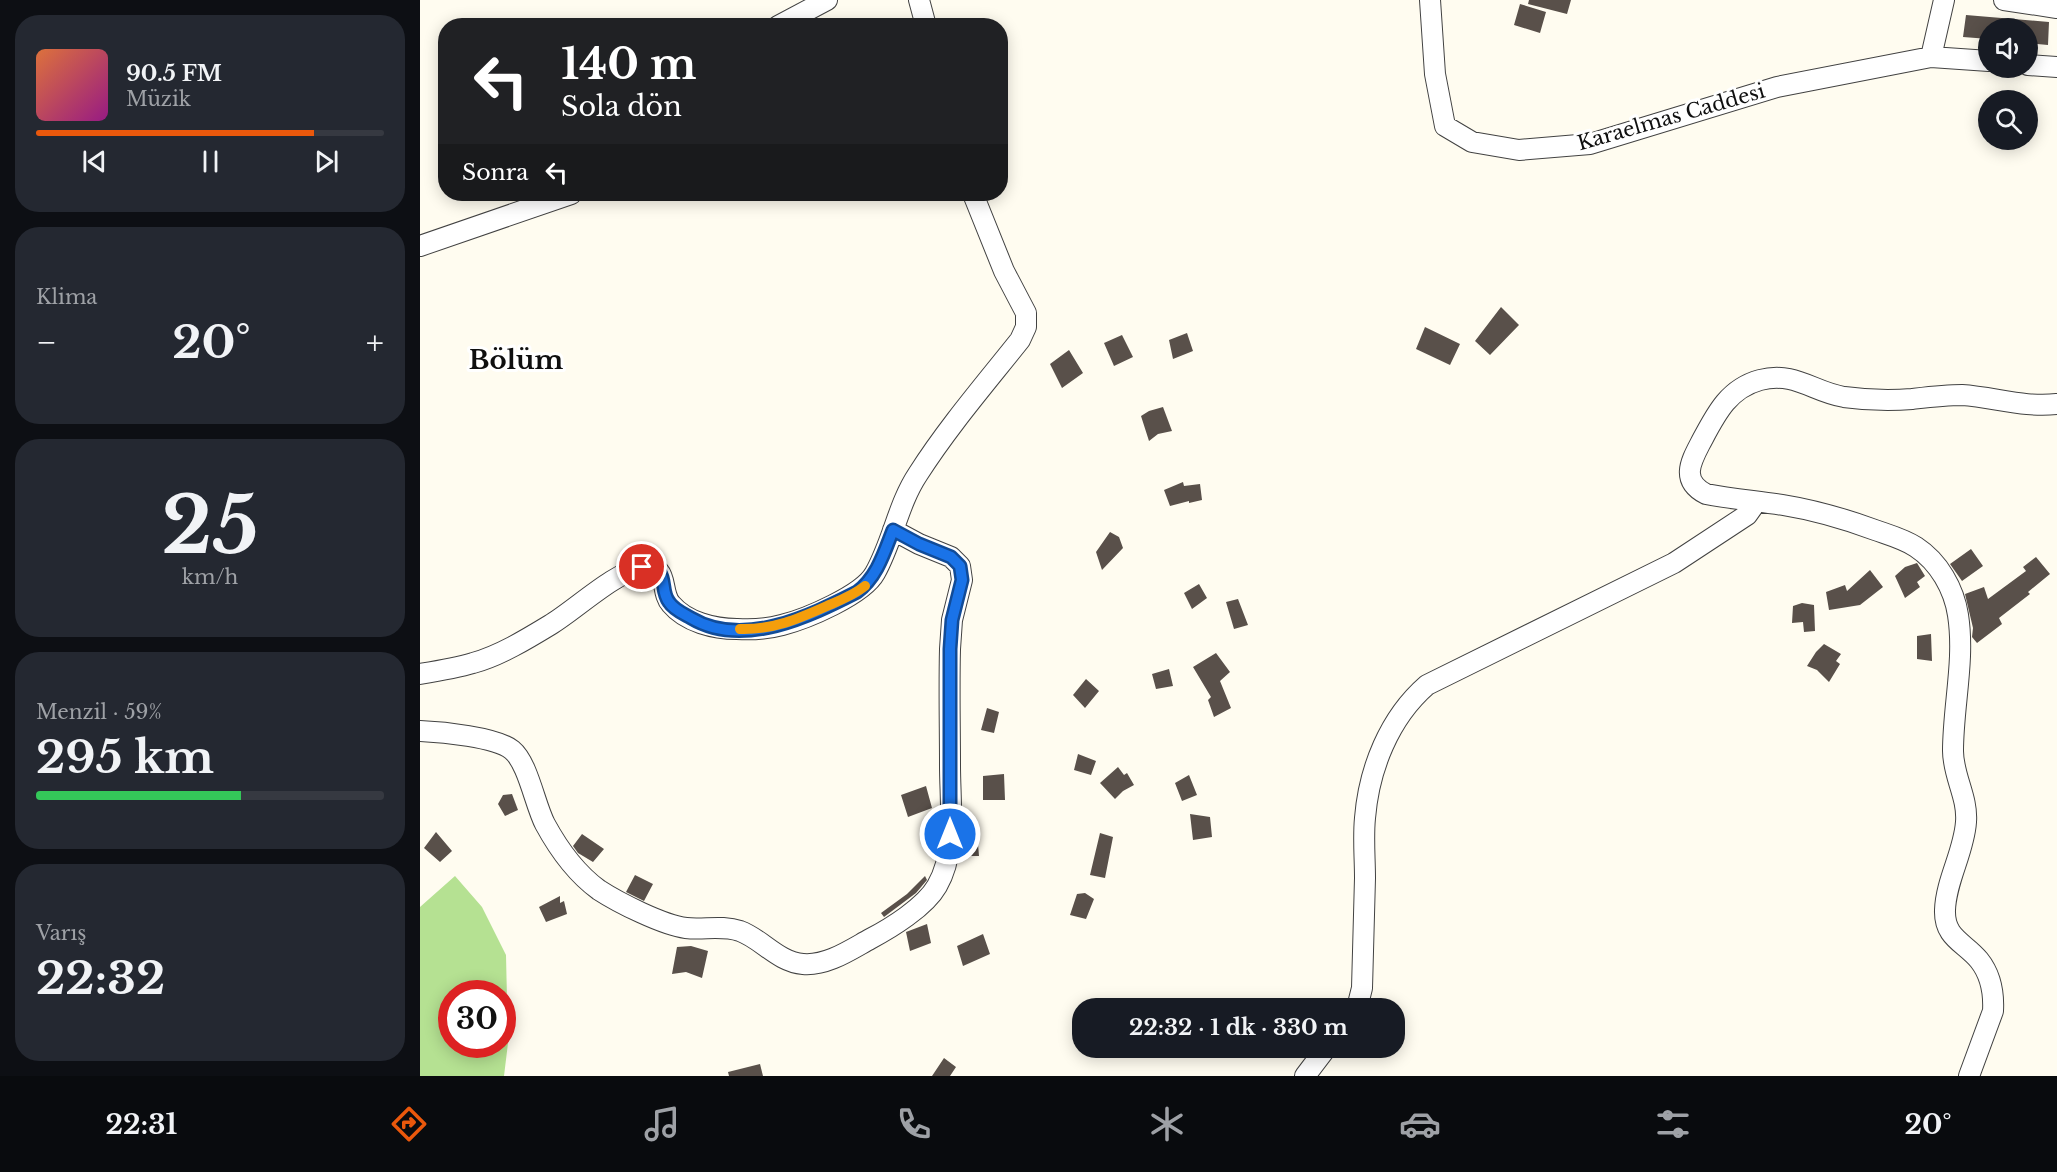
<!DOCTYPE html>
<html lang="tr">
<meta charset="utf-8">
<style>
body{margin:0;font-family:"Libre Baskerville",serif;background:#242831;color:#f1f3f6;height:100vh;display:flex;flex-direction:column;font-size:22px;white-space:nowrap}
*{box-sizing:border-box;margin:0}
p{font-size:20px;color:#9ea1a6}
.icon{flex:none;width:33px;height:33px;fill:none;stroke:currentColor;stroke-width:2;stroke-linecap:round;stroke-linejoin:round}
.map{position:relative;flex:1;overflow:hidden}
.panel{display:flex;flex-direction:column;gap:15px;padding:15px;background:#0d0f14;width:420px}
.panel>*{flex:none}
.top-card{position:absolute;left:18px;top:18px;width:570px;height:183px;border-radius:24px;box-shadow:0 3px 15px #0003;background:#202124;color:#fff;overflow:hidden}
.fabs{position:absolute;left:1558px;top:18px;display:grid;gap:12px}
.fabs a{display:grid;place-items:center;width:60px;height:60px;border-radius:50%;background:#171b24;box-shadow:0 3px 15px #0003;font-size:30px}
.speed{position:absolute;left:18px;top:980px;display:flex;gap:12px;font-size:30px;font-weight:700;text-align:center}
.speed>*{display:grid;place-content:center;width:78px;height:78px;border-radius:50%;background:#171b24;box-shadow:0 3px 15px #0003;line-height:1}
.speed .limit{border:9px solid #d22;background:#fff;color:#111}
.pin{position:absolute;display:grid;place-items:center;width:51px;height:51px;color:#fff;margin:-26px;border:3px solid #fff;border-radius:50%;box-shadow:0 2px 6px #0007}
.me{position:absolute;width:66px;margin:-33px;rotate:0deg;stroke-linejoin:round;filter:drop-shadow(0 0 4px #0008)}
.turn{display:flex;align-items:center;gap:21px;height:126px;padding:0 24px;font-size:27px}
.turn .icon{width:78px;height:78px;stroke-width:2.5}
.turn b{display:block;font-size:42px;line-height:51px}
.then{display:flex;align-items:center;height:57px;padding:0 24px;background:#0003;gap:12px;font-size:22px}
.big{font-size:45px;font-weight:700;line-height:1.1}
.panel .card{flex:1;display:flex;flex-direction:column;justify-content:center;gap:9px;min-width:0;padding:0 21px;border-radius:24px;background:#242831}
.panel .dial{align-items:center;gap:0}
.dial b{font-size:78px;line-height:1}
.song{display:flex;align-items:center;gap:18px}
.cover{width:72px;height:72px;border-radius:9px;background:linear-gradient(135deg,hsl(20 70% 55%),hsl(310 70% 35%))}
.played{height:6px;border-radius:3px;background:linear-gradient(90deg,#ea580c 80%,#363941 80%)}
.keys{display:flex;justify-content:space-around;direction:ltr}
.heat{display:flex;justify-content:space-between;align-items:center;font-size:33px;direction:ltr}
.charge{height:9px;border-radius:4px;background:linear-gradient(90deg,#34c759 59%,#363941 0)}
.trip{position:absolute;left:652px;top:998px;width:333px;height:60px;border-radius:24px;background:#171b24;box-shadow:0 3px 15px #0003;font-weight:700;line-height:60px;text-align:center}
.tabs{display:flex;height:96px;justify-content:space-around;align-items:center;background:#090b0e;color:#9ea1a6}
.tabs .icon{width:42px;height:42px}
.tabs .selected{color:#ea580c}
.tabs b{font-size:27px;color:#f1f3f6}
main{display:flex;flex:1;min-height:0}
.map>svg:first-child{display:block}
.forest{fill:#b5e192;fill-rule:evenodd}
.building{fill:#59504a}
.lines{fill:none;stroke-linecap:round;stroke-linejoin:round}
.minor-casing{stroke:#424242;stroke-width:22}
.minor{stroke:#fff;stroke-width:20}
.route-casing{stroke:#114b97;stroke-width:15}
.route{stroke:#1a73e8;stroke-width:10}
.slow{stroke:#f59e0b;stroke-width:10}
.labels{text-anchor:middle;dominant-baseline:central;stroke-width:6;stroke-linejoin:round;paint-order:stroke}
.street-label{font-size:20px;fill:#0f0f0f;stroke:#fff}
.district-label{font-size:26px;font-weight:bold;fill:#0f0f0f;stroke:#fff}
</style>
<main>
<section class="panel">
<div class="card">
<div class="song"><i class="cover"></i><div><b>90.5 FM</b><p>Müzik</p></div></div>
<div class="played"></div>
<div class="keys"><svg class="icon" aria-label="previous" viewBox="0 0 24 24"><path d="M18 5L8 12l10 7zM5 5v14"/></svg><svg class="icon" aria-label="pause" viewBox="0 0 24 24"><path d="M8 5v14M16 5v14"/></svg><svg class="icon" aria-label="next" viewBox="0 0 24 24"><path d="M6 5l10 7-10 7zM19 5v14"/></svg></div>
</div>
<div class="card"><p>Klima</p>
<div class="heat"><a>−</a><b class="big">20°</b><a>+</a></div>
</div>
<div class="card dial"><b>25</b><p>km/h</p></div>
<div class="card"><p>Menzil · 59%</p><b class="big">295 km</b><div class="charge"></div></div>
<div class="card"><p>Varış</p><b class="big">22:32</b></div>
</section>
<div class="map">
<svg width="1637" height="1076" viewBox="0 0 1637 1076">
<rect width="100%" height="100%" fill="#fffcf0"/>
<path class="forest" d="M35,876L62,907L86,955L88,1043L84,1076H0V907ZM32,993H82V1044H32Z"/>
<path class="building" d="M1109,0H1151L1147,14L1108,4Z
M1100,4L1126,12L1120,33L1094,25Z
M1546,15L1629,22L1628,45L1608,43V28H1569V39L1543,37Z
M1081,307L1099,325L1070,355L1055,341Z
M1005,327L1040,344L1030,365L996,349Z
M767,333L773,351L753,359L749,340Z
M702,335L713,357L694,366L684,343Z
M649,350L663,373L642,388L630,364Z
M743,407L752,431L738,434L729,441L721,416L729,411Z
M763,482L764,486L780,484L782,500L769,503V501L750,506L744,490Z
M690,532L699,537L703,548L682,570L676,552Z
M1551,549L1563,566L1542,581L1530,564Z
M1616,557L1630,574L1608,592L1610,594L1579,618L1582,624L1557,643L1552,637L1553,628L1545,594L1564,587L1568,599L1606,571L1603,567Z
M1497,563L1505,576L1497,582L1500,587L1485,598L1475,576L1485,567Z
M1450,570L1463,587L1440,605L1409,610L1406,592L1425,585L1427,591Z
M779,584L787,598L772,609L764,593Z
M818,599L828,625L814,629L806,602Z
M1382,603L1394,605L1395,631L1384,632L1383,622L1372,623L1373,606Z
M1511,634L1512,661L1497,659V636Z
M1404,644L1421,654L1416,661L1420,664L1409,682L1397,670L1387,666L1396,652Z
M796,653L810,672L800,681L811,708L794,717L788,700L791,697L773,667Z
M749,669L753,686L736,689L732,674Z
M666,679L679,691L665,708L653,695Z
M567,708L579,712L574,733L561,730Z
M658,754L676,761L671,775L654,770Z
M698,767L704,775L707,773L714,785L703,791L695,799L680,783Z
M584,774L585,800H563V776Z
M769,775L777,795L762,801L755,783Z
M506,786L512,808L488,817L481,795Z
M92,794L98,810L85,816L78,804L83,795Z
M770,814L790,817L792,837L773,840Z
M16,832L32,851L20,862L4,848Z
M557,832L559,856H540L543,834Z
M680,833L693,837L685,878L670,875Z
M162,834L184,849L173,862L158,853L153,846Z
M215,875L233,884L224,901L206,892Z
M505,876L507,880L496,893L464,917L461,913L487,894Z
M665,893L674,899L666,919L650,915L657,894Z
M140,896V903L144,901L147,914L126,922L119,907Z
M507,924L511,943L490,951L486,932Z
M563,934L570,954L543,966L537,946Z
M271,946L288,951L282,978L266,972L252,974L257,947Z
M524,1058L536,1067L530,1076H512Z
M340,1064L343,1076H309L308,1072Z"/>
<g class="lines">
<defs>
<path id="minor" d="M499,0L506,26
M1010,0L1015,74L1025,126L1052,142L1099,150L1170,144L1357,87L1511,57L1569,61
M1584,0L1637,8
M358,26L407,0
M1511,57L1524,0
M1608,65L1637,67
M0,246L151,194
M0,674C18,671 36,668 53,663C79,656 107,639 130,625C155,610 195,572 221,568C251,563 239,591 251,604C266,622 294,629 317,629C332,630 347,629 362,625C386,619 443,595 455,573C473,541 478,504 498,474C528,427 565,384 600,340L606,327V313L584,271L553,194
M0,731C22,732 76,737 92,750C108,763 115,805 125,824C138,848 157,874 179,890C199,903 243,925 266,928C284,930 302,925 320,931C342,939 358,962 383,964C407,966 430,950 450,939C471,928 505,907 517,886C537,852 530,804 530,766C530,727 529,688 530,649L532,620L542,580L540,566L531,557L499,544L473,530
M937,1008L942,988C943,951 944,914 945,878C945,858 943,838 945,818C949,769 969,718 1007,685L1254,563L1327,515L1332,508L1334,502
M885,1076L907,1047
M1549,1076L1573,1011C1574,993 1571,975 1559,960C1544,942 1524,938 1525,910C1526,880 1544,852 1546,822C1548,797 1533,776 1533,751C1533,706 1545,660 1538,615C1534,589 1519,562 1496,547C1484,539 1469,535 1455,530C1425,519 1394,510 1363,505C1337,501 1312,499 1286,494C1261,481 1270,463 1280,444C1295,416 1307,389 1340,380C1375,371 1393,392 1424,397C1446,400 1469,401 1492,399C1509,397 1525,395 1542,395C1574,397 1605,408 1637,404"/>
</defs>
<use href="#minor" class="minor-casing"/>
<use href="#minor" class="minor"/>
</g>
<g class="lines">
<defs>
<path id="route" d="M222,567C252,567 238,588 249,602C254,610 264,614 271,618C323,649 390,616 437,592C457,577 464,553 473,530L499,544L531,557L540,566L542,580L532,620L530,649V834"/>
</defs>
<use href="#route" class="route-casing"/>
<use href="#route" class="route"/>
<path class="slow" d="M320,629C353,630 378,619 407,606C421,600 434,595 445,586"/>
</g>
<g class="labels">
<g class="street-label">
<text transform="translate(1251 117) rotate(-16)">Karaelmas Caddesi</text>
</g>
<g class="district-label">
<text x="96" y="360">Bölüm</text>
</g>
</g>
</svg>
<div class="fabs">
<a><svg class="icon" aria-label="sound" viewBox="0 0 24 24"><path d="M4 9h4l5-4v14l-5-4H4zM17 9q2 3 0 6"/></svg></a>
<a><svg class="icon" aria-label="search" viewBox="0 0 24 24"><circle cx="10" cy="10" r="6"/><path d="M15 15l6 6"/></svg></a>
</div>
<div class="speed"><div class="limit">30</div></div>
<div class="pin" style="left:222px;top:567px;background:#d93025"><svg class="icon" aria-label="arrive" viewBox="0 0 24 24"><path d="M6 21V4h12l-3 4 3 4H6"/></svg></div>
<svg class="me" style="left:530px;top:834px" viewBox="-20 -20 40 40"><circle r="17" fill="#1a73e8" stroke="#fff" stroke-width="3"/><path d="M0-11L8 9 0 5-8 9z" fill="#fff"/></svg>
<div class="trip">22:32 · 1 dk · 330 m</div>
<div class="top-card">
<div class="turn"><svg class="icon" aria-label="left" viewBox="0 0 24 24"><path d="M17 20v-9H6M10 6l-5 5 5 5"/></svg><div><b>140 m</b>Sola dön</div></div>
<div class="then">Sonra<svg class="icon" aria-label="left" viewBox="0 0 24 24"><path d="M17 20v-9H6M10 6l-5 5 5 5"/></svg></div>
</div>
</div>
</main>
<nav class="tabs">
<b>22:31</b>
<svg class="icon selected" aria-label="directions" viewBox="0 0 24 24"><path d="M12 3l9 9-9 9-9-9zM9 14v-3h6M13 9l2 2-2 2"/></svg>
<svg class="icon" aria-label="music" viewBox="0 0 24 24"><path d="M9 18V5l10-2v13"/><circle cx="6" cy="18" r="3"/><circle cx="16" cy="16" r="3"/></svg>
<svg class="icon" aria-label="phone" viewBox="0 0 24 24"><path d="M5 4h4l2 5-3 2q2 4 5 5l2-3 5 2v4C11 20 4 13 5 4z"/></svg>
<svg class="icon" aria-label="climate" viewBox="0 0 24 24"><path d="M12 3v18M4 7l16 10M4 17L20 7"/></svg>
<svg class="icon" aria-label="car" viewBox="0 0 24 24"><path d="M5 17H2v-5l4-1 3-4h7l3 4 3 1v5h-3M9 17h6M6 11h13"/><circle cx="7" cy="17" r="2"/><circle cx="17" cy="17" r="2"/></svg>
<svg class="icon" aria-label="filters" viewBox="0 0 24 24"><path d="M4 7h16M4 17h16"/><circle cx="9" cy="7" r="2"/><circle cx="15" cy="17" r="2"/></svg>
<b>20°</b>
</nav>
